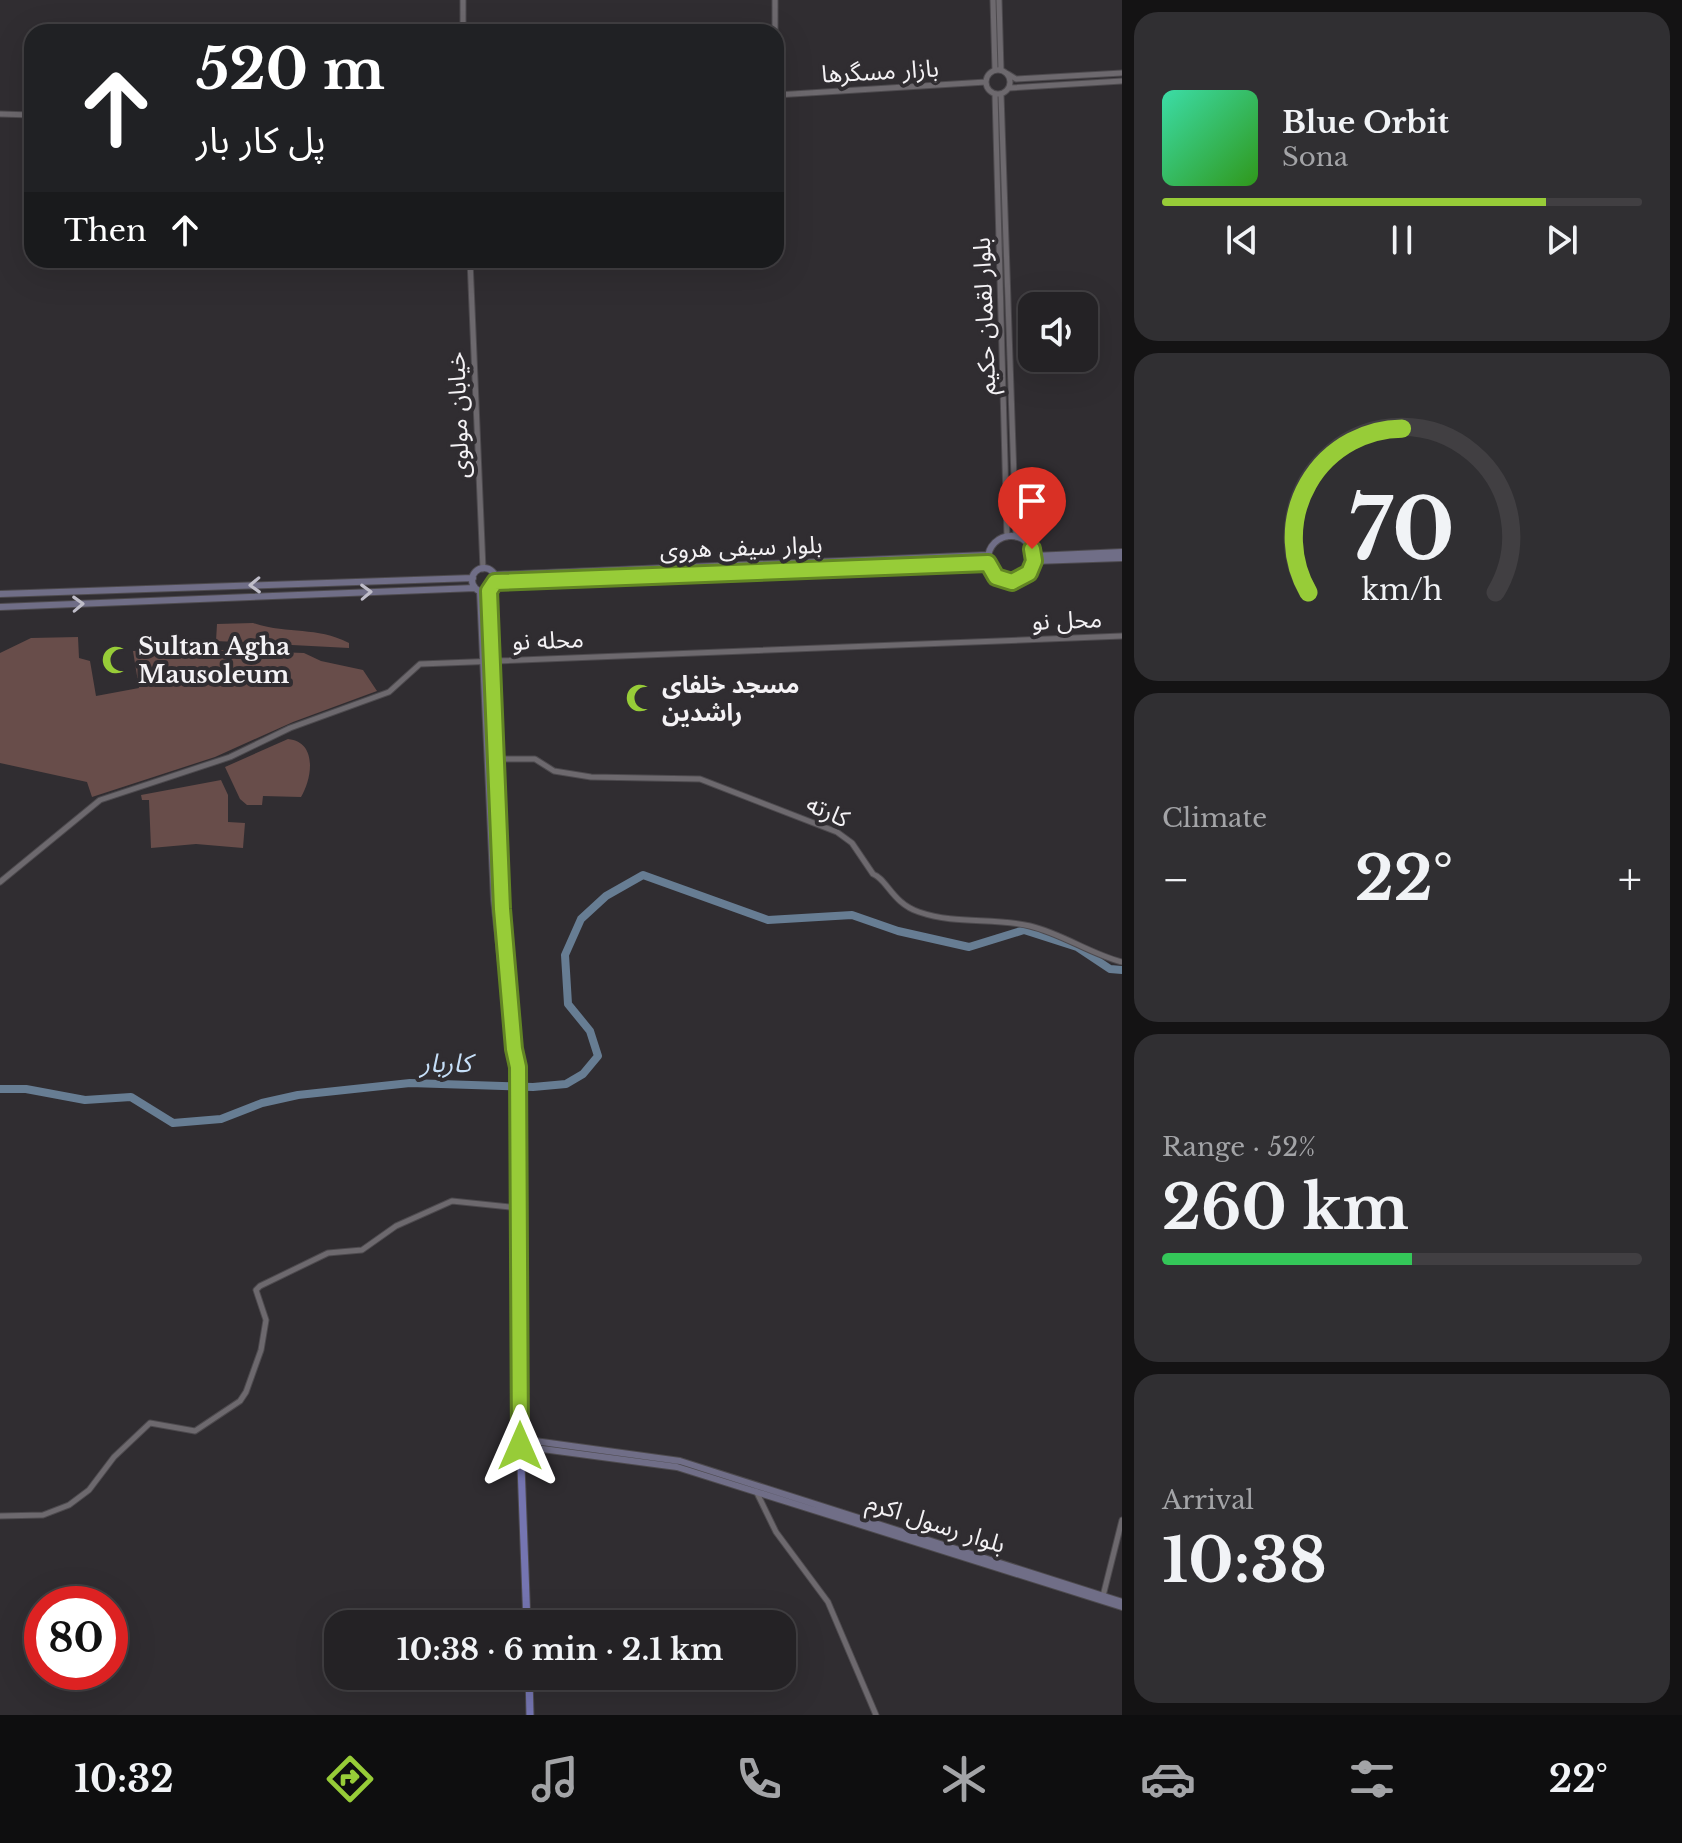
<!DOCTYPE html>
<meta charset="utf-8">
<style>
body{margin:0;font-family:"Libre Baskerville","Noto Sans Arabic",serif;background:#302f32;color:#f1f3f6;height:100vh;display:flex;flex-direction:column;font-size:30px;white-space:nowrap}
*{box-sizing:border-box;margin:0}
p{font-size:26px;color:#a3a4a7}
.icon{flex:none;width:44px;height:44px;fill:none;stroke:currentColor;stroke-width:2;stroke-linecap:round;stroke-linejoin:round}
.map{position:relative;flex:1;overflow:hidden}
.panel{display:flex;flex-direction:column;gap:12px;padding:12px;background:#141314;width:560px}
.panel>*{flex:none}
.hud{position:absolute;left:24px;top:24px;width:760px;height:244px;border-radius:24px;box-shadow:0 8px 32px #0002,0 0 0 2px #413f42;background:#202124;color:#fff;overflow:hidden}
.controls{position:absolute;left:1018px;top:292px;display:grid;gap:16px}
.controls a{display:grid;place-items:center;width:80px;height:80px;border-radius:16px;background:#242225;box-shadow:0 8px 32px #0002,0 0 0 2px #413f42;font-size:40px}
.speed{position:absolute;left:24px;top:1586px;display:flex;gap:16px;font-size:40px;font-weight:700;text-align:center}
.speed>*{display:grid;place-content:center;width:104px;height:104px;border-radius:50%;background:#242225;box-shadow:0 8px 32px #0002,0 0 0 2px #413f42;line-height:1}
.speed .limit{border:12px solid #d22;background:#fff;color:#111}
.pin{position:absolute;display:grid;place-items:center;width:68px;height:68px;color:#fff;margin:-82px -34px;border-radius:50% 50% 50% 0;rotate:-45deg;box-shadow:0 0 8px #0007}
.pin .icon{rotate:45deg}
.me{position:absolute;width:88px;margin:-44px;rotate:0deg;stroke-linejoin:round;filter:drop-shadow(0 0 6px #0008)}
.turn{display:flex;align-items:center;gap:28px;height:168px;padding:0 40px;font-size:36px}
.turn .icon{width:104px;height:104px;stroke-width:2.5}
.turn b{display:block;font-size:56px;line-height:68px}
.then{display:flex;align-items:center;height:76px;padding:0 40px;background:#0003;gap:16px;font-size:30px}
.big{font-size:60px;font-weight:700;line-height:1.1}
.panel .card{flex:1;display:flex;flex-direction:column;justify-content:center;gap:12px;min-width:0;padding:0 28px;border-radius:24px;background:#302f32}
.panel .dial{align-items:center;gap:0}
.dial svg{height:208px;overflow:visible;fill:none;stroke:#413f42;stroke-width:7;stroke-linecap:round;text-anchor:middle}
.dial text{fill:#f1f3f6;stroke:none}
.song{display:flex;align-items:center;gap:24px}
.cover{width:96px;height:96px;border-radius:12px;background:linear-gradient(135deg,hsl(160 70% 55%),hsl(110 70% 35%))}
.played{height:8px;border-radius:4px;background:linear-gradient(90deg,#97cc38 80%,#413f42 80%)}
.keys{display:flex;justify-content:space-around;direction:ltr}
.heat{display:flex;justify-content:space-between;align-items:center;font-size:44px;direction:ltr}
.charge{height:12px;border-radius:6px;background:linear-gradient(90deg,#34c759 52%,#413f42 0)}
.trip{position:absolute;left:324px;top:1610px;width:472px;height:80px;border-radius:24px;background:#242225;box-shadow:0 8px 32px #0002,0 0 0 2px #413f42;font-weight:700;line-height:80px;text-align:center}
.dock{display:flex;height:128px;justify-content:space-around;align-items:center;background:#0e0e0f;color:#a3a4a7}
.dock .icon{width:56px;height:56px}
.dock .active{color:#97cc38}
.dock b{font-size:36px;color:#f1f3f6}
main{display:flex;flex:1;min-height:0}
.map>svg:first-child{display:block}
.green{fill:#684d4a}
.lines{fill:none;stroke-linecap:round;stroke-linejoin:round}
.river{stroke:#677d93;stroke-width:8}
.tertiary-casing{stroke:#4d4a4e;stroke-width:7}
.secondary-casing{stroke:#4d4a4e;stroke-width:8}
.trunk-casing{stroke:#4d4a4e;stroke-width:9}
.tertiary{stroke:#6d696e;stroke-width:5}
.secondary{stroke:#706e87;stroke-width:6}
.trunk{stroke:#7575b1;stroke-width:7}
.oneway{stroke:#bfbdc9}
.route-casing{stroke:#628524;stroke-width:20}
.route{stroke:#97cc38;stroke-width:14}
.labels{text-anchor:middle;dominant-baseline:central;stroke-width:8;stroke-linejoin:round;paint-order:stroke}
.street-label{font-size:24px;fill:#f4f2f5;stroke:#302d31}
.poi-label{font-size:24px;font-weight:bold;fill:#f4f2f5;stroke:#302d31;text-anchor:start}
.water-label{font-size:26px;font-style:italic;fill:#c6dff8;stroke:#302d31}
</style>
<main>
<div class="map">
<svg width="1122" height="1715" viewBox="0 0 1122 1715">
<rect width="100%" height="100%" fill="#302d31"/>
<path class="green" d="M253,623C290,635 315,626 349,643V648L216,641L217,624Z
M78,637L79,658L90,661L96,696L139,688L133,651L195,649L304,653L321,661L363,670L377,691L293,722L215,757L92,797L87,782L0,763V653L31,638Z
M288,739C318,742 312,779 301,797L263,796L262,805H247L240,799L225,767Z
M221,780L228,795V822L245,823L243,848L196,844L151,848L149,800H142L141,795Z"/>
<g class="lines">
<path class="river" d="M0,1089H26L85,1100L131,1097L173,1123L221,1119L262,1103L298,1095L410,1083L533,1087L566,1084L583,1074L598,1056L590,1031L568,1004L565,955L581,919L606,896L643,875L768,920L852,915L898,931L969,947L1024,930L1077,947L1110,969L1122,970"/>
<defs>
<path id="tertiary" d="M463,0V32
M993,0L995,70
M999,0L1001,70
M775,32V0
M986 82a12 12 0 1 1 24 0a12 12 0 1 1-24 0Z
M1008,74L1016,79L1122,73
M1009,88L1122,81
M995,94L1007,537
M1001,94L1016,537
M776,95L986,82
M0,114L32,115
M470,260L483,569
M495,759H535L554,771L591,777L700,779L837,832L852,843L873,874C887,879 892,903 919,912C957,925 993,917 1030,926C1063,934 1090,954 1122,962
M0,882L100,800L230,757L290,728L389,692L420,664L1122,636
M756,1491L776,1532L828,1602L876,1715
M0,1516L43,1515L69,1505L89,1490L114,1457L150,1423L195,1431L240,1401L246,1392L261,1350L266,1320L256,1290L260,1286L328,1253L362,1250L396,1226L452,1201L519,1208
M1103,1596L1122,1520"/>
<path id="secondary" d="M988 559a23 23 0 1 1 46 0a23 23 0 1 1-46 0Z
M1034,556L1122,552
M1034,561L1122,558
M472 580a12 12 0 1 1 24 0a12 12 0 1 1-24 0Z
M494,575L988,555
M495,582L988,563
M480,591L494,899L508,1026L518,1067L519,1095
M489,591L502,909L514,1037
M0,594L473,578
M0,607L475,588
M520,1439L680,1461L1122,1602
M520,1446L677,1467L1122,1607"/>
<path id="trunk" d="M519,1095L520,1439L527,1624
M529,1676L530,1715"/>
</defs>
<use href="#tertiary" class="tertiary-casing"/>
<use href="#secondary" class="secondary-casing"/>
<use href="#trunk" class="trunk-casing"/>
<use href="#tertiary" class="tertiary"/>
<use href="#secondary" class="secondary"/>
<use href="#trunk" class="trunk"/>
</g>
<defs><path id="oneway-chevron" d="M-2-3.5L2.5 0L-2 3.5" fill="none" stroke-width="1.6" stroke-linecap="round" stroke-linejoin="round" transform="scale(2)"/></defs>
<g class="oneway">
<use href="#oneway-chevron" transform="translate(255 585) rotate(178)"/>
<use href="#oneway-chevron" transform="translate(366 592) rotate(-2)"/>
<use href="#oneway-chevron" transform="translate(78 604) rotate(-2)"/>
</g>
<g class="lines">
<defs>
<path id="route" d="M520,1446L518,1067L514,1049L502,909L489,591L495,582L988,563L996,577L1012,582L1029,573L1034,561L1032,549"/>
</defs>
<use href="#route" class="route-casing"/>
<use href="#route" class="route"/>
</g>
<defs>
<symbol id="mosque-bare" viewBox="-9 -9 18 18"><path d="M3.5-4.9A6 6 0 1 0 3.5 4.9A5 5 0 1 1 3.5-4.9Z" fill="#97cc38" stroke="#302d31" stroke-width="2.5" paint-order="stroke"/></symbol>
</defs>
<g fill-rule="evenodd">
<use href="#mosque-bare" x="96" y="640" width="40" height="40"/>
<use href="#mosque-bare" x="620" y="678" width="40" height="40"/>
</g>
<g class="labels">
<g class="street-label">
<text transform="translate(880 71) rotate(-3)">بازار مسگرها</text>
<text transform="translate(984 316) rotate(-92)">بلوار لقمان حکیم</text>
<text transform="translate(458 415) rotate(-92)">خیابان مولوی</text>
<text transform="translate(741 547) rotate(-2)">بلوار سیفی هروی</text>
<text transform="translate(1067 620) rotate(-2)">محل نو</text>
<text transform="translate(548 640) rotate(-2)">محله نو</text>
<text transform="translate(828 811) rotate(25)">کارته</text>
<text transform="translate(936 1523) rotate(18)">بلوار رسول اکرم</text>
</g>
<g class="poi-label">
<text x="138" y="646">Sultan Agha<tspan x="138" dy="28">Mausoleum</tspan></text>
<text x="662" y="684">مسجد خلفای<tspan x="662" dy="28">راشدین</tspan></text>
</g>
<g class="water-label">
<text x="446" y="1063">کاربار</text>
</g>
</g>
</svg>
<div class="controls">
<a><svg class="icon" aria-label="sound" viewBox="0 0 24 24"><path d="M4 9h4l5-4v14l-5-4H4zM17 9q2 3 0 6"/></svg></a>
</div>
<div class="speed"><div class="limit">80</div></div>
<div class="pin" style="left:1032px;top:549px;background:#d93025"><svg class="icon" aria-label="arrive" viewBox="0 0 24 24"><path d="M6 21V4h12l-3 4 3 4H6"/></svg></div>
<svg class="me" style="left:520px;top:1446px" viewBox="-20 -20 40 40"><path d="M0-17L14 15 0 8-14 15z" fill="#97cc38" stroke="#fff" stroke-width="4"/></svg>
<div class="trip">10:38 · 6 min · 2.1 km</div>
<div class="hud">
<div class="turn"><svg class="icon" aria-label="ahead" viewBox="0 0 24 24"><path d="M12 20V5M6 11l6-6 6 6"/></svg><div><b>520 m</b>پل کار بار</div></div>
<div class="then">Then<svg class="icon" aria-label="ahead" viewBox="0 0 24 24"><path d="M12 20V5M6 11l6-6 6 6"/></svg></div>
</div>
</div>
<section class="panel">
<div class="card">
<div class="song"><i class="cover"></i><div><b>Blue Orbit</b><p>Sona</p></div></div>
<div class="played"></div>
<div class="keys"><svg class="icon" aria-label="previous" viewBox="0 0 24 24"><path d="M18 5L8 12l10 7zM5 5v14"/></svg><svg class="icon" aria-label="pause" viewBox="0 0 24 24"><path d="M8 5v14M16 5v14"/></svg><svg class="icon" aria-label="next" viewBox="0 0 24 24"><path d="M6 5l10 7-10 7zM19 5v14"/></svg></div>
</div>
<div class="card dial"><svg viewBox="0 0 100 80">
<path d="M14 69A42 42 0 1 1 86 69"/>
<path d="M14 69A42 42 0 0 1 50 6" stroke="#97cc38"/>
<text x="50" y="56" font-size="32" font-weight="700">70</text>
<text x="50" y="72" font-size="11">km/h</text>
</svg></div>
<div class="card"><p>Climate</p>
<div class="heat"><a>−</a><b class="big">22°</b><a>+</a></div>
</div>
<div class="card"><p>Range · 52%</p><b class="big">260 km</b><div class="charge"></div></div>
<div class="card"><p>Arrival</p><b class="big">10:38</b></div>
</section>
</main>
<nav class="dock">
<b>10:32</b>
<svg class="icon active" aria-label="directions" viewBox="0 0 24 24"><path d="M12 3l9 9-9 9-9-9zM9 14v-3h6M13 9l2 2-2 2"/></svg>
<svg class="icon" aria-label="music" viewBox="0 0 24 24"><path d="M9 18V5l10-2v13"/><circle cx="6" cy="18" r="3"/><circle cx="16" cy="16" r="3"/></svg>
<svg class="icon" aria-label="phone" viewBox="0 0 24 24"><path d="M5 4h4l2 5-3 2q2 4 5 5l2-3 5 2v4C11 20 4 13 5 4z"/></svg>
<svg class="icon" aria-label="climate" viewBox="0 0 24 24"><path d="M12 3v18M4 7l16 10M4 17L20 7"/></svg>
<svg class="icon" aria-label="car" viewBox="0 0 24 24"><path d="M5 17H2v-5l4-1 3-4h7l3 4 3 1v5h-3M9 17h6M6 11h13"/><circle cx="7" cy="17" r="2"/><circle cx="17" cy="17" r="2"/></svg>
<svg class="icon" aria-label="filters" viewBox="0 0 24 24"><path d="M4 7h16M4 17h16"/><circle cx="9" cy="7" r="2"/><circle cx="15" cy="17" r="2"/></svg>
<b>22°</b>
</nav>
